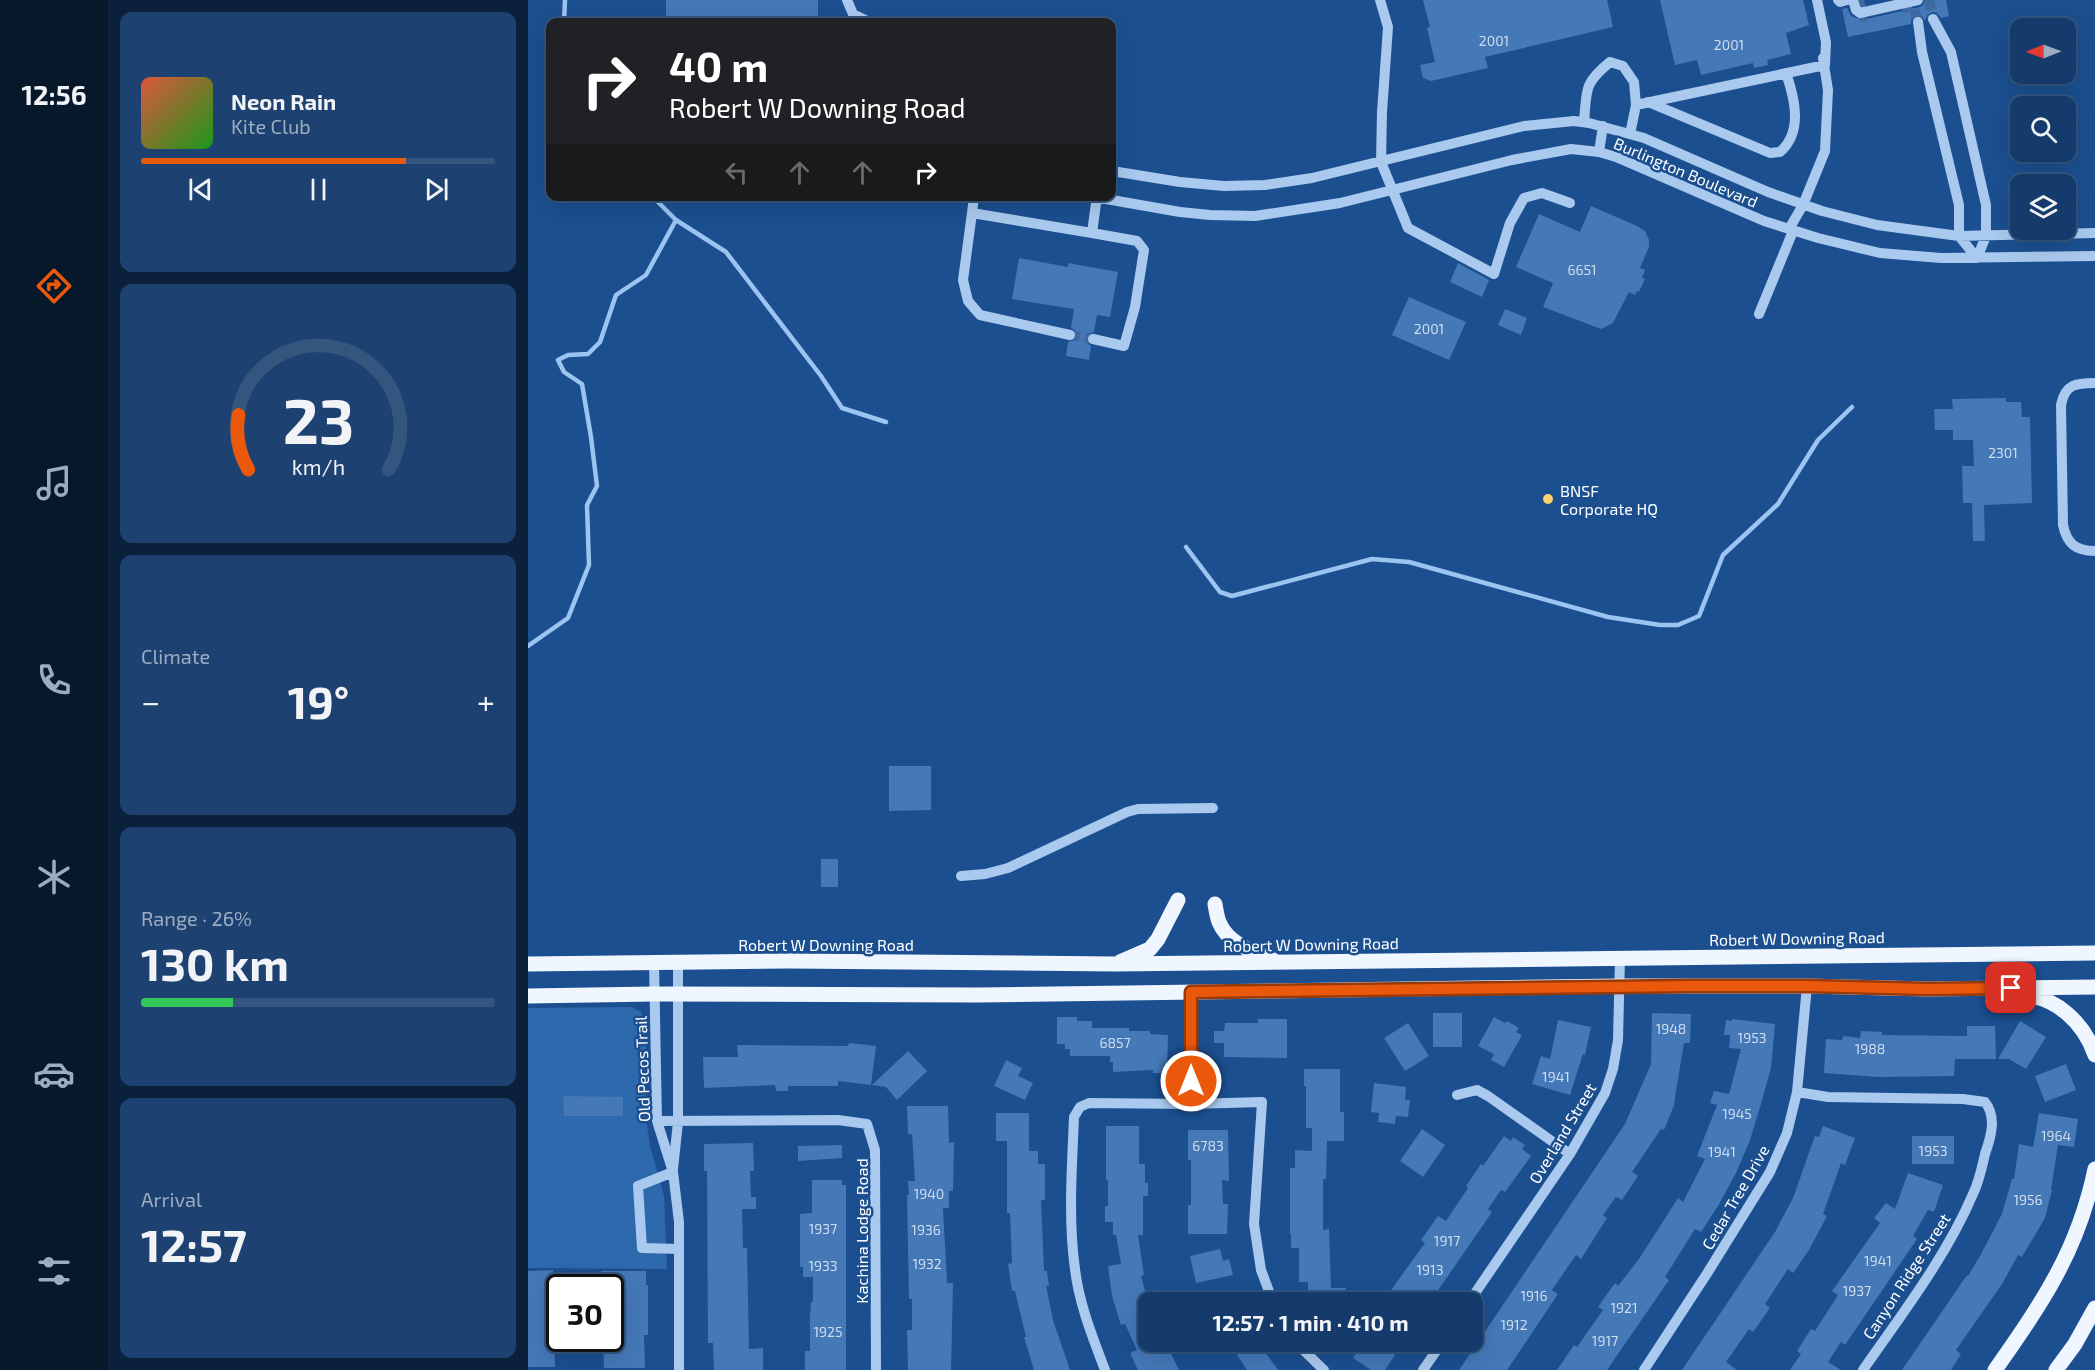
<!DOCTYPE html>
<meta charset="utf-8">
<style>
body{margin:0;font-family:"Exo 2",sans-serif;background:#1d4271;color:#f1f3f6;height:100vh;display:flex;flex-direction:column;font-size:22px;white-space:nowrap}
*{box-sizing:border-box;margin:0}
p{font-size:20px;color:#9dadc1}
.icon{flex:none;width:33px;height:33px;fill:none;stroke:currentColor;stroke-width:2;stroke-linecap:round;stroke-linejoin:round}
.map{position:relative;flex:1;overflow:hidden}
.details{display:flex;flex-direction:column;gap:12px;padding:12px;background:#0b203b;width:420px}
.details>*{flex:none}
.banner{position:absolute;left:18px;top:18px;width:570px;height:183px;border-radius:12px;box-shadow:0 6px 24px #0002,0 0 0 2px #33557e;background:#202124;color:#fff;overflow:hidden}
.needle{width:39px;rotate:269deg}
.tools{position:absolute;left:1482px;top:18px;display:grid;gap:12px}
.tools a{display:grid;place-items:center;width:66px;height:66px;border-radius:12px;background:#143b6b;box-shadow:0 6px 24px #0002,0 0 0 2px #33557e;font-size:30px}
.speed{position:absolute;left:18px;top:1274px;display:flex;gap:12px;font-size:30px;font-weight:700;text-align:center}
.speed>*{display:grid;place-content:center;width:78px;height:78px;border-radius:50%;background:#143b6b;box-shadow:0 6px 24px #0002,0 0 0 2px #33557e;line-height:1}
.speed .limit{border:3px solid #111;border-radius:9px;background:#fff;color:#111}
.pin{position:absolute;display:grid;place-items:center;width:51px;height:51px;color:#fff;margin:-26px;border-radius:12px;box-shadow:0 3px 9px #0006}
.me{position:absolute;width:66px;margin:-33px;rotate:0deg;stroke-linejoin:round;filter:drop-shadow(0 0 4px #0008)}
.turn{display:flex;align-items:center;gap:21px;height:126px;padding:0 24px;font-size:27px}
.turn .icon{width:78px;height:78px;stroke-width:2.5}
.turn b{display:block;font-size:42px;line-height:51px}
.lanes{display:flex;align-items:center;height:57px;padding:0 24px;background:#0003;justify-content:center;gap:30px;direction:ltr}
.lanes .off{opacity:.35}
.big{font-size:45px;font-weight:700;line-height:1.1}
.details .tile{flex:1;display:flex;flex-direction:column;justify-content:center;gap:9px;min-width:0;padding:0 21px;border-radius:12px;background:#1d4271}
.details .dial{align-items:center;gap:0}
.dial svg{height:156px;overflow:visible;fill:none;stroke:#33557e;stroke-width:7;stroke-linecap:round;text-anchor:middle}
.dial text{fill:#f1f3f6;stroke:none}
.song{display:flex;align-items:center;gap:18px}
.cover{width:72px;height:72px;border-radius:9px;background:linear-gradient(135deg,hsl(10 70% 55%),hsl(120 70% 35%))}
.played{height:6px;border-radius:3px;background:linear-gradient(90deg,#ea580c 75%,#33557e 75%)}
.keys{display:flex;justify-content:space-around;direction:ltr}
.heat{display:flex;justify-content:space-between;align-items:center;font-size:33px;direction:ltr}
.charge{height:9px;border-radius:4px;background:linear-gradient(90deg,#34c759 26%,#33557e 0)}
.trip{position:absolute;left:610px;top:1292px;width:345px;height:60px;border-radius:12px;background:#143b6b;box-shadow:0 6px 24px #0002,0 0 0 2px #33557e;font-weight:700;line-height:60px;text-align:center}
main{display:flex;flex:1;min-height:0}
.tab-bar{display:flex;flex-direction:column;width:108px;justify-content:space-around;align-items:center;background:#08182b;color:#9dadc1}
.tab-bar .icon{width:42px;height:42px}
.tab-bar .active{color:#ea580c}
.tab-bar b{font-size:27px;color:#f1f3f6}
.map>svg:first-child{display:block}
.green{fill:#2e69ad}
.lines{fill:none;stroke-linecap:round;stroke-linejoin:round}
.stream{stroke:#9cc4f0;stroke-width:4.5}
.building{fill:#4478b7}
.minor-tunnel{stroke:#3d69a0;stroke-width:10;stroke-dasharray:10 5;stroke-linecap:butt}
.minor{stroke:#a9c9ee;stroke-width:10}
.major{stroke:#f0f6ff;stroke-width:15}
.route-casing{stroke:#983908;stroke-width:15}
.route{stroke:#ea580c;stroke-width:10}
.poi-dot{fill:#ffd166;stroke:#1b4f8f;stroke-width:2}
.labels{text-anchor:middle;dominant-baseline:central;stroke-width:5;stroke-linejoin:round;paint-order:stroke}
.number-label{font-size:14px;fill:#d0dded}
.street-label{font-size:16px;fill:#fff;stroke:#1b4f8f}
.poi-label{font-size:16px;fill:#fff;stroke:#1b4f8f;text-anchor:start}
</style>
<main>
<nav class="tab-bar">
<b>12:56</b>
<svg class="icon active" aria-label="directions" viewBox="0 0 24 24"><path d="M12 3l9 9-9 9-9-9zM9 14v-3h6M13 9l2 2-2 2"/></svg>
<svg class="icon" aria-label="music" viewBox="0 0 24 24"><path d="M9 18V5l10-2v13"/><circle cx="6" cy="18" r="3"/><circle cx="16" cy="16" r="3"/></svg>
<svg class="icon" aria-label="phone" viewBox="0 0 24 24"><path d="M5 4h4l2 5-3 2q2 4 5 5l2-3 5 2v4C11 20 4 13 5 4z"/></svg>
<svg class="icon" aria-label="climate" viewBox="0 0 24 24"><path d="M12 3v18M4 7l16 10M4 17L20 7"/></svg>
<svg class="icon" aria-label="car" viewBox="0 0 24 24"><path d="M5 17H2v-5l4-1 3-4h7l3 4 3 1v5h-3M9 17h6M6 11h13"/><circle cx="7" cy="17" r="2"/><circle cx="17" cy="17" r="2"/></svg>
<svg class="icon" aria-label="filters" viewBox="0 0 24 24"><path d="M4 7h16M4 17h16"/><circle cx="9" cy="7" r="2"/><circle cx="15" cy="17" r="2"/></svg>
</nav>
<section class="details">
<div class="tile">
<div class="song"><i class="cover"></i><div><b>Neon Rain</b><p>Kite Club</p></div></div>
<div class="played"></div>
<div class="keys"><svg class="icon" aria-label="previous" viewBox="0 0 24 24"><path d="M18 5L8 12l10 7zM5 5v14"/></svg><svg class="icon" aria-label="pause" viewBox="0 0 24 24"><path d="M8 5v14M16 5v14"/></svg><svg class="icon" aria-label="next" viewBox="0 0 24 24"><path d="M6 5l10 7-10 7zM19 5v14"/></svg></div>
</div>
<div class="tile dial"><svg viewBox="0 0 100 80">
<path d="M14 69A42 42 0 1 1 86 69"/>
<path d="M14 69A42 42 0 0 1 9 41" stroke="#ea580c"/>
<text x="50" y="56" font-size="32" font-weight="700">23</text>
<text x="50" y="72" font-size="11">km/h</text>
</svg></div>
<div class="tile"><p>Climate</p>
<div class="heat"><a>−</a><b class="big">19°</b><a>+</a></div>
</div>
<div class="tile"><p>Range · 26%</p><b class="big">130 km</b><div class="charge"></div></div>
<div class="tile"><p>Arrival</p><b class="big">12:57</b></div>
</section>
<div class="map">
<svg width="1567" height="1370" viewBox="0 0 1567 1370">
<rect width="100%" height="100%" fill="#1b4f8f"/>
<path class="green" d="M103,1007L113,1012L118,1026V1119L122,1146L136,1196L139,1269L0,1268V1008Z"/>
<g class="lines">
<path class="stream" d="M36,22L37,0
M124,196L148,220L198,252L293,376L314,408L358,422
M658,547L692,592L704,596L844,559L881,562L1080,617L1132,625H1150L1171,616L1195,555L1250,504L1290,440L1324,407
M0,646L40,618L61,565L59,505L69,486L63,437L54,384L36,372L30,360L40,355L60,354L72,342L88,295L118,275L148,220"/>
</g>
<path class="building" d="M138,0H290V22H138Z
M895,0H1079L1085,27L957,57L960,68L903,81L895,78L892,65L907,62L899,28L902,27Z
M1132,0H1275L1281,25L1258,33L1263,54L1239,60L1240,65L1226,68L1225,63L1173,75L1169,60L1147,65Z
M1397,0H1418L1421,16L1413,18L1409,13L1405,12L1399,15L1397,21L1393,15H1388L1383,19V24L1320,37L1314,9L1319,8L1323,16L1334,20L1392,7L1395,5Z
M1063,206L1109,226L1117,231L1121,240V247L1112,268L1117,270L1114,278L1117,279L1111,292L1109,291L1107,295L1101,292L1085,323L1073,329L1015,307L1025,283L988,267L1011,214L1052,232Z
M491,258L540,267V263L590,272L582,317L569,315L566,332L560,334L558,337V342L563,346L561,360L538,356L540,342L547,340L549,336L547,330L543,328L546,309L484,299Z
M930,263L961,280L954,297L922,282Z
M881,297L938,322L921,360L864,335Z
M977,309L999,318L993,335L970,325Z
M1478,398V402H1493L1494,417H1502L1504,503L1456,505L1457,541H1445L1444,503H1435L1434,466H1446L1445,440H1425V430H1407L1406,409H1425L1424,399Z
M361,766H403V810L361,811Z
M293,859H310V887H293Z
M905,1013H934V1047H905Z
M1124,1013L1163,1014L1162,1043H1156L1146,1103H1147L1136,1130L1133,1129L1104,1172L1110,1176L1094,1200L1088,1197L1075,1215L1079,1218L1053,1259L1048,1255L1024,1290L1030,1294L979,1370H931L1097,1124L1123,1064Z
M529,1017H549V1021H564V1028H601V1031H622V1034L640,1035L639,1073H625V1070L585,1072V1062H582V1056H542V1049H537V1044H529Z
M966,1017L977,1023L979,1021L991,1028L988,1032L994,1035L976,1067L963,1060L966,1054L950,1046Z
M730,1019H759V1058L696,1057V1043H686V1031H696L697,1023H730Z
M1204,1019L1247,1024L1243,1068L1233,1104L1222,1140L1208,1173L1190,1206L1173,1232L1167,1229L1137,1277L1141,1280L1079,1370H1029L1046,1345L1049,1347L1075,1310L1070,1307L1087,1283L1090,1286L1111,1259L1150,1198L1155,1202L1177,1159L1169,1156L1189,1105L1182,1103L1186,1091L1201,1094L1213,1049L1201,1048L1202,1035H1196L1198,1020L1204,1021Z
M1030,1020L1063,1027L1057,1055L1055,1054L1042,1095L1004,1084L1013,1056L1022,1059Z
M1492,1021L1518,1037L1498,1069L1481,1059H1470Z
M880,1023L901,1056L877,1071L856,1038Z
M1439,1026H1467L1468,1059H1427L1426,1076L1350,1077L1296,1073L1298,1039L1314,1040L1315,1036L1332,1038L1333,1031L1354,1032V1035L1439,1036Z
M321,1043L348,1046L343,1085L310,1081V1086H260V1091H248L247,1085L176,1088L175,1057H210L209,1045L320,1046Z
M380,1051L399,1071L369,1100L358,1087L344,1085Z
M478,1060L494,1068L490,1076L505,1083L497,1100L466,1086Z
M1538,1064L1548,1090L1517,1102L1507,1076Z
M776,1069H812V1112H816V1141H799L798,1179H795V1230L801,1229L803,1288H818V1302H780V1282H771V1248H763V1234H762V1168H767V1150L784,1151V1128H778V1086H776Z
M846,1083L878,1087L877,1100H882L880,1117L868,1116L867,1124L850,1122L851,1113L843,1112Z
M35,1096L95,1097V1116H36Z
M379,1106H420L421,1143L426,1142L425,1191H421V1208H415L419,1283H425L423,1370H380L379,1330H384V1299H381L379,1195H381L380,1181H387L384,1134H380Z
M468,1113H501V1151H510V1164H517V1200H513L516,1271H519L521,1286H518L525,1320L542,1370H506L496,1337H498L487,1291H484L480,1264L484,1263L482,1213H479V1141H468Z
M1511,1113L1550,1119L1546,1147L1530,1145L1523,1190H1524L1517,1218L1494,1257L1490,1255L1474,1284L1428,1350L1433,1354L1423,1370H1374L1439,1275L1440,1276L1452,1256L1474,1214L1484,1179H1486L1491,1144L1505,1147Z
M578,1126H611V1164H617V1183H620V1196H615V1235H610L616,1275L613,1276L621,1305V1341H637L651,1370H610L602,1353L609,1350L597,1324L593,1325L584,1296L580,1266L593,1264L588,1235H585V1222H577V1206H580V1180H578Z
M1295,1126L1327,1138L1317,1165L1313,1163L1295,1214L1299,1216L1281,1250L1265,1273L1260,1269L1237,1304L1242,1308L1225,1332L1221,1329L1198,1362L1209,1370H1154L1247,1232L1265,1198L1287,1136L1291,1137Z
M894,1129L917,1145L895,1177L872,1161Z
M660,1130H700L701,1181L694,1180L695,1204H700L699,1234H660V1205H663V1160H660Z
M976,1136L983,1141L985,1137L997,1145L994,1149L1003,1156L977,1192L973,1190L960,1209L964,1212L902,1302H864L858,1297L897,1243L893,1240L910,1216L918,1221L940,1188L938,1186L953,1164L955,1166Z
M1384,1136H1426V1164H1384Z
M225,1143L226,1171H222L223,1197H228V1209H214L215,1248H219L221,1349L235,1348V1370H186L185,1343H180L179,1171H176V1144Z
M314,1145V1158L270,1161V1146Z
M1380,1173L1415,1185L1406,1212L1400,1210L1385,1236L1389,1239L1317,1345L1313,1342L1300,1362L1313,1370H1262L1273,1354L1269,1351L1283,1329L1287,1331L1310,1295L1304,1291L1352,1223L1346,1218L1358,1203L1367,1209Z
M284,1180H314V1185H318V1370H277V1351H282V1317L283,1302H285V1277H275V1267H272V1214L284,1213Z
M692,1249L695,1261L701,1259L705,1275L668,1283L662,1256Z
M25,1270L26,1305H29L30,1333H26L27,1367H0V1271Z
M73,1271H118V1285H120V1335H116L117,1368H76L75,1341H87L86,1314H84L82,1287H77V1284H73Z
M700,1341H729L750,1370H719Z
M836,1341H876L857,1370H843L825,1358Z"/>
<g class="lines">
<path class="minor-tunnel" d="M1331,0L1335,17L1338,16
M1401,0L1405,19
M1374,8L1385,6L1390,22
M542,335L565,339"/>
<path class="minor" d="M319,0L325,14L341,22
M852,0L860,27L854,112L853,162L880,228L966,274L982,223L996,198L1014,193L1042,203
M1310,0L1312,2L1319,0
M1325,0L1328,10L1332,13L1390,0
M1390,22L1394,52L1431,205V236L1449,258L1458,236V205L1423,52L1405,19
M1120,102L1242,153L1252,152C1275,132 1267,99 1258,73
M1056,122C1059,90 1055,84 1082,62L1095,66L1106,82L1108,105
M1102,134L1108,105L1297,65L1298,42L1289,0
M1071,152L1075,126
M584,171L652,182L696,186L737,185L784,178L996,126L1046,121L1061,123L1116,138L1240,192L1294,211L1349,225L1431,236L1567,233
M446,196L444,213L564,233L569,196
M561,196L652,212L682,215L727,216L812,203L984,160L1043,149L1071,152L1088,157L1236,221L1290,238L1352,253L1413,258L1567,256
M444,213L435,280L440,301L452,315L542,335
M1261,229L1275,205L1297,151L1300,90L1295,58
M564,233L609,241L616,250L607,307L596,346L565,339
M1231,314L1265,231
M1567,383C1548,383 1537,384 1533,405L1535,525C1539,544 1548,551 1567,551
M433,876L457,874L480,868L599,812L610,809L685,808
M126,962L129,1121L145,1172L151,1222V1370
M663,992V1104
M1269,1092L1300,1097L1435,1099L1457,1102C1469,1117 1463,1137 1457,1154C1454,1167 1451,1182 1445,1194C1418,1257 1374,1314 1335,1370
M929,1095L949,1090L960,1096L1042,1154
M129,1121L310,1120L339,1124L347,1150L348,1370
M145,1169L150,1122V962
M145,1172L110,1186L114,1248L151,1249
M941,1302L1042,1154L1077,1093L1085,1069L1090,1040L1092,958
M766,1341L796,1370
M577,1370C565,1338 551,1304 547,1269C540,1219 544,1167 546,1117L552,1107L561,1103L663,1104L734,1102L726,1224L733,1270L745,1302
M895,1370L915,1341
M1116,1370L1180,1272L1242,1172L1259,1133L1269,1092L1279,986"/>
<path class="major" d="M687,904C688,910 689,917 691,922C700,944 725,952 745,960
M592,962L622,949L630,939L650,900
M0,964L262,961L587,964L1567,953
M1493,995C1528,996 1556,1023 1567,1055
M0,996L126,994L450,995L1093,986H1279L1399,989L1567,987
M1467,1370C1514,1303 1550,1251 1567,1169
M1528,1370L1547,1344L1567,1308"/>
</g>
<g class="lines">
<defs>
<path id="route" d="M663,1081V992L1163,986H1279L1399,989L1483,988"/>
</defs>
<use href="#route" class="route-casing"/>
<use href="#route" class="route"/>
</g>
<circle class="poi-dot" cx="1020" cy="499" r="6"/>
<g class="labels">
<g class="number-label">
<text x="966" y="40">2001</text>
<text x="1201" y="44">2001</text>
<text x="1054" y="269">6651</text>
<text x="901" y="328">2001</text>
<text x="1475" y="452">2301</text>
<text x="1143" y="1028">1948</text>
<text x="1224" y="1037">1953</text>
<text x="587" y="1042">6857</text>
<text x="1342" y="1048">1988</text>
<text x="1028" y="1076">1941</text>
<text x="1209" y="1113">1945</text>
<text x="1528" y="1135">1964</text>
<text x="680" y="1145">6783</text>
<text x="1405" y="1150">1953</text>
<text x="1194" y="1151">1941</text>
<text x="401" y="1193">1940</text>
<text x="1500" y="1199">1956</text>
<text x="295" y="1228">1937</text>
<text x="398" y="1229">1936</text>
<text x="919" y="1240">1917</text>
<text x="1350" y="1260">1941</text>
<text x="399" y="1263">1932</text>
<text x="295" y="1265">1933</text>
<text x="902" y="1269">1913</text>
<text x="1329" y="1290">1937</text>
<text x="1006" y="1295">1916</text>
<text x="1096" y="1307">1921</text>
<text x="986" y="1324">1912</text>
<text x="300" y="1331">1925</text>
<text x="1077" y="1340">1917</text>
</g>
<g class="street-label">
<text transform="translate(1158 172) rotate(23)">Burlington Boulevard</text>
<text transform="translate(1269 938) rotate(-1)">Robert W Downing Road</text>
<text x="298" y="944">Robert W Downing Road</text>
<text transform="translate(783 944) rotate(-1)">Robert W Downing Road</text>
<text transform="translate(114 1069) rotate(-92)">Old Pecos Trail</text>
<text transform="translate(1034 1133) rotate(-59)">Overland Street</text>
<text transform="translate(1207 1197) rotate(-60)">Cedar Tree Drive</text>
<text transform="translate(333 1231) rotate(-90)">Kachina Lodge Road</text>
<text transform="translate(1378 1276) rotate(-57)">Canyon Ridge Street</text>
</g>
<g class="poi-label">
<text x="1032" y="490">BNSF<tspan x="1032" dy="18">Corporate HQ</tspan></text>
</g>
</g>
</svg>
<div class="tools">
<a><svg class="needle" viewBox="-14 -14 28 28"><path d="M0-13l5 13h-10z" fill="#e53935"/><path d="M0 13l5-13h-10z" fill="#9dadc1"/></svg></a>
<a><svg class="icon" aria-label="search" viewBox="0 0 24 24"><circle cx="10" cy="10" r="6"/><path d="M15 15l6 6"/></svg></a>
<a><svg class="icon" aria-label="layers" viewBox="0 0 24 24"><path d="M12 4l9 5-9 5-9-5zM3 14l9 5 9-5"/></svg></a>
</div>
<div class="speed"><div class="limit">30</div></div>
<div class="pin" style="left:1483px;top:988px;background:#d93025"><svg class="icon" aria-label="arrive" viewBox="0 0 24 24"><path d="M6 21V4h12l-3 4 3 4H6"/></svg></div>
<svg class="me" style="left:663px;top:1081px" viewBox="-20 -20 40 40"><circle r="17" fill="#ea580c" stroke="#fff" stroke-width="3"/><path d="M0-11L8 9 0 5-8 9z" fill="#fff"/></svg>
<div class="trip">12:57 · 1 min · 410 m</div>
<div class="banner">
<div class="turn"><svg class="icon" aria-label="right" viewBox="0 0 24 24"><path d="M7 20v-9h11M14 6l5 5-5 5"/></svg><div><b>40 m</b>Robert W Downing Road</div></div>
<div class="lanes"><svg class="icon off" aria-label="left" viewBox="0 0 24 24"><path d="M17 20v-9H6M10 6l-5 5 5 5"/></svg><svg class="icon off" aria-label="ahead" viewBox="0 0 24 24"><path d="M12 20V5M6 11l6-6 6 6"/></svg><svg class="icon off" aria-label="ahead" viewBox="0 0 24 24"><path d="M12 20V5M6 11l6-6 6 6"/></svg><svg class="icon" aria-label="right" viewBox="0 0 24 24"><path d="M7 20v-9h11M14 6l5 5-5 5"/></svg></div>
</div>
</div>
</main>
